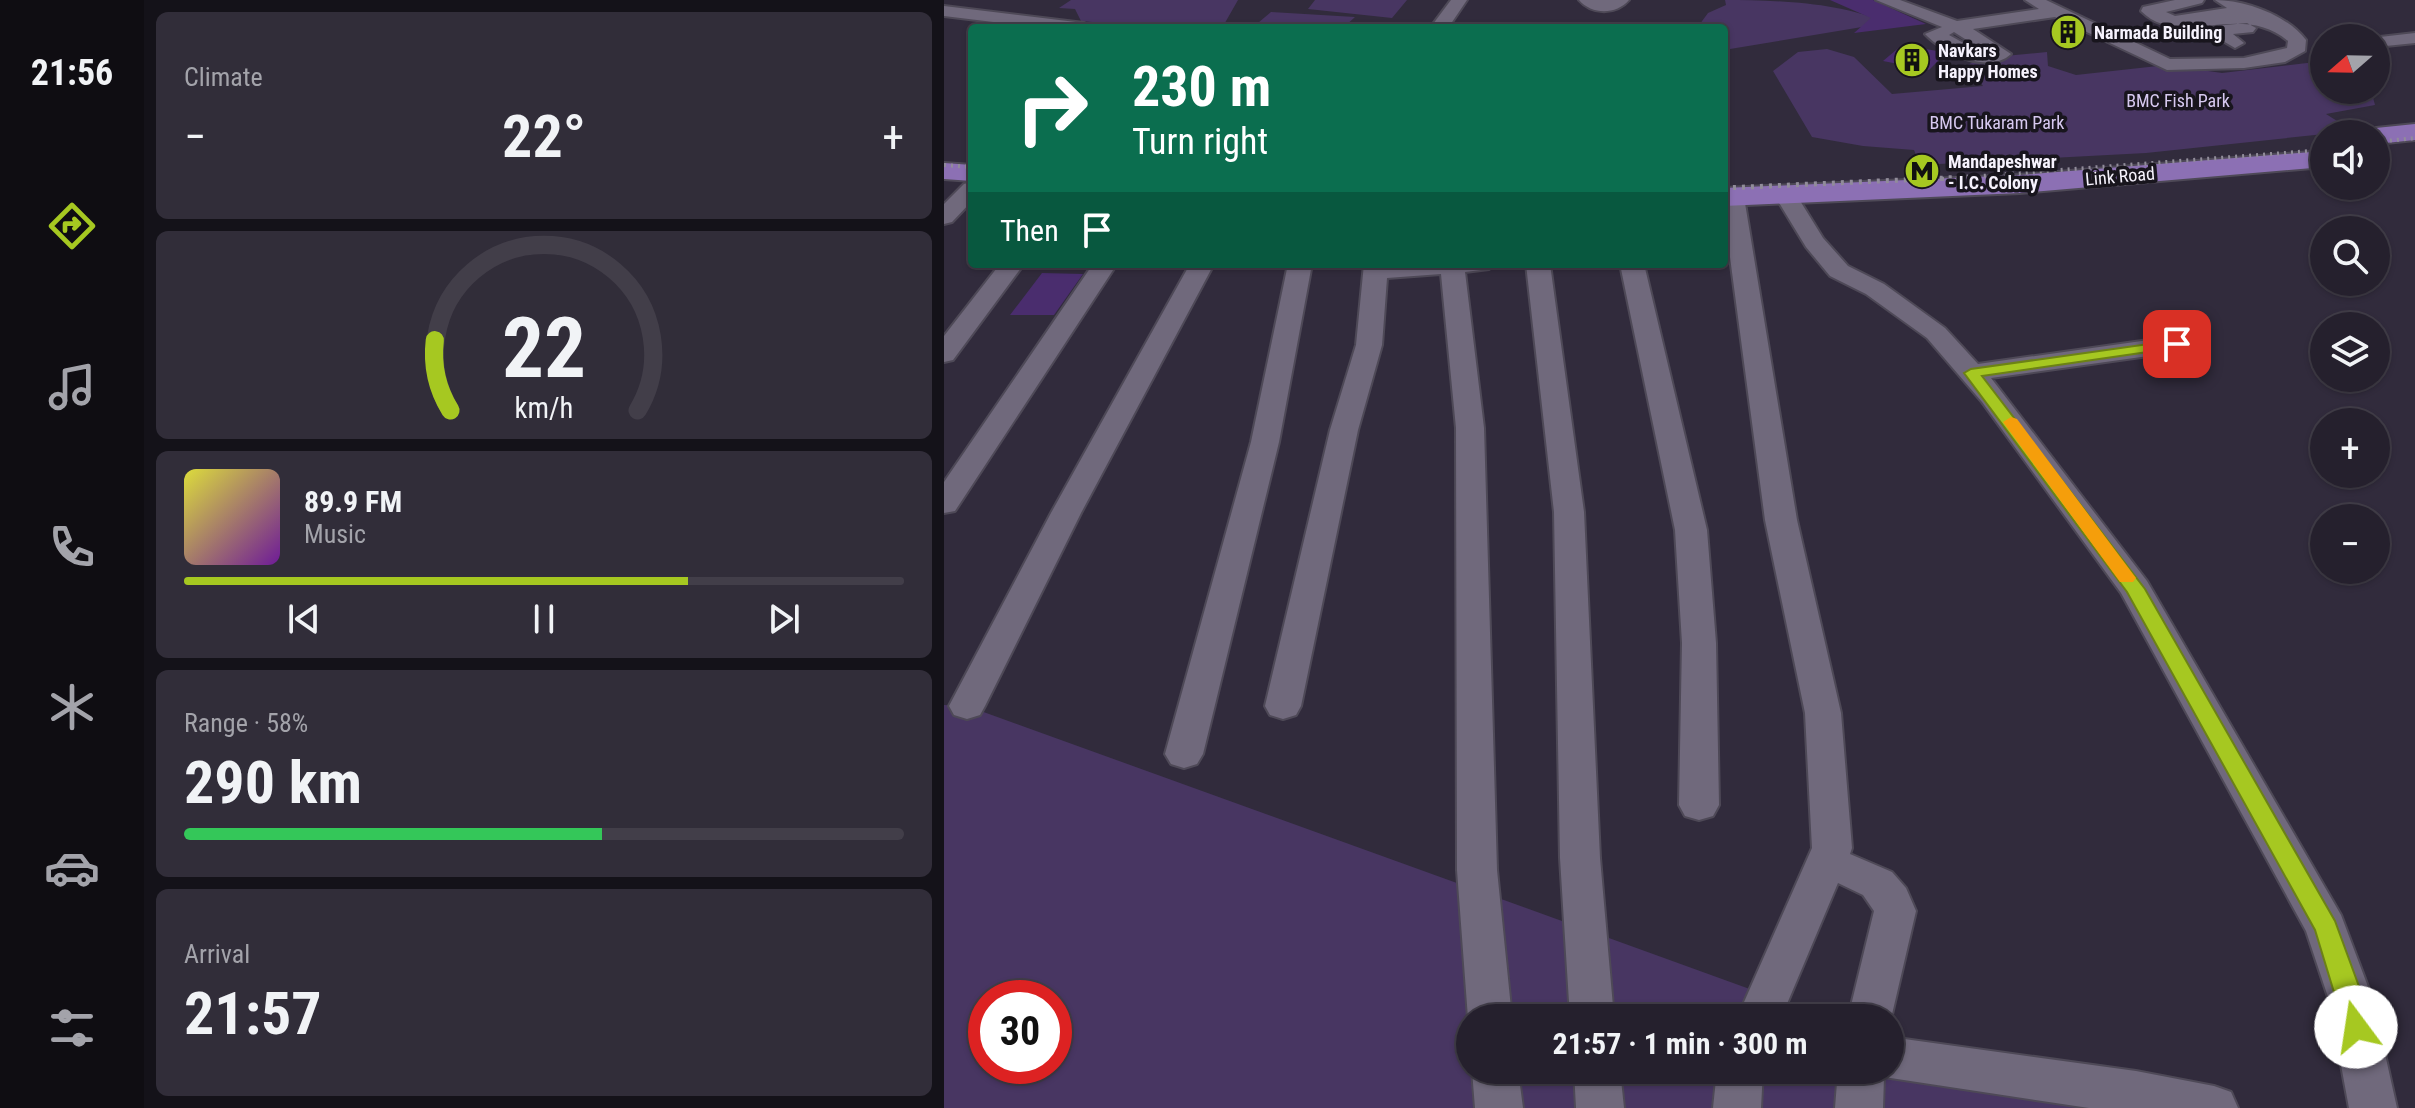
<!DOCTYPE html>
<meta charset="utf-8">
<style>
body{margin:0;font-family:"Roboto Condensed",sans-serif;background:#312d39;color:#f1f3f6;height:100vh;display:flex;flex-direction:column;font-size:30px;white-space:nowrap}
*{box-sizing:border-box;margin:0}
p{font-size:26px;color:#a3a3aa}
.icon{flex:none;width:44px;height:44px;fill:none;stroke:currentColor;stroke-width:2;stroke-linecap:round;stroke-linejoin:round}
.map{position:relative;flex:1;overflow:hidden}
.side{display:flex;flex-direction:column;gap:12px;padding:12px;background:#141219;width:800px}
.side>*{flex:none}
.hud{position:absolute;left:24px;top:24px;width:760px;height:244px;border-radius:8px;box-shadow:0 2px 6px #0004,0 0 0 2px #423e49;background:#0b6e4f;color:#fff;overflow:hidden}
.needle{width:52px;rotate:250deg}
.fabs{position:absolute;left:1366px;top:24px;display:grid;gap:16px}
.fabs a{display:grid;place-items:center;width:80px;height:80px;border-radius:50%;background:#25202d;box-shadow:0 2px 6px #0004,0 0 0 2px #423e49;font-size:40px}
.speed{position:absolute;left:24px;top:980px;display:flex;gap:16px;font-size:40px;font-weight:700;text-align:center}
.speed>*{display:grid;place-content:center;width:104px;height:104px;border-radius:50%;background:#25202d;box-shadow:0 2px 6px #0004,0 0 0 2px #423e49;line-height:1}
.speed .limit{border:12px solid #d22;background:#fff;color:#111}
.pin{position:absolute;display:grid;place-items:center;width:68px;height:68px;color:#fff;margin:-34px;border-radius:16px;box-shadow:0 4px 12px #0006}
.me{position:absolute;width:88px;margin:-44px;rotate:346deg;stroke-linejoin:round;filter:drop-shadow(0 0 6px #0008)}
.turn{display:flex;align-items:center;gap:28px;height:168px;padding:0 32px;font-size:36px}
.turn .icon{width:104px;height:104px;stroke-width:2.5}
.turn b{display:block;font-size:56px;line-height:68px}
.then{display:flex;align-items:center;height:76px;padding:0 32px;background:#0003;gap:16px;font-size:30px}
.big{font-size:60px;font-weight:700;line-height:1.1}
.side .tile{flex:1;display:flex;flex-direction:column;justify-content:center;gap:12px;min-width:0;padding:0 28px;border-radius:12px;background:#312d39}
.side .dial{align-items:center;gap:0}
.dial svg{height:208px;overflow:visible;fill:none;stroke:#423e49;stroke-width:7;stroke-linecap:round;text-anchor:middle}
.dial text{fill:#f1f3f6;stroke:none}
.song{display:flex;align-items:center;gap:24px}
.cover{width:96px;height:96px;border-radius:12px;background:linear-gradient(135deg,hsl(60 70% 55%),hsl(280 70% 35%))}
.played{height:8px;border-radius:4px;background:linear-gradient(90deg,#a6c821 70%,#423e49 70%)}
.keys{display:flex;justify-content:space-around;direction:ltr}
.heat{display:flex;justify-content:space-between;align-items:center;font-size:44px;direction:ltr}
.charge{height:12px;border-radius:6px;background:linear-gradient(90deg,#34c759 58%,#423e49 0)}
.trip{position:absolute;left:512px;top:1004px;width:448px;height:80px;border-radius:40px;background:#25202d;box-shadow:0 2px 6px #0004,0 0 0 2px #423e49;font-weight:700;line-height:80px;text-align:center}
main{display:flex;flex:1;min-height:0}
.menu{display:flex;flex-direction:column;width:144px;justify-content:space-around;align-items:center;background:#0f0d12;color:#a3a3aa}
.menu .icon{width:56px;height:56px}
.menu .active{color:#a6c821}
.menu b{font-size:36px;color:#f1f3f6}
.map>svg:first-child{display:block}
.green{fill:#483662;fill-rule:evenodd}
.building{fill:#4a2d6e}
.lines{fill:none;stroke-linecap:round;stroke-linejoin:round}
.minor-casing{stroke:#4e4957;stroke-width:4}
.major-casing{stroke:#4e4957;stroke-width:4}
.minor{fill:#70697c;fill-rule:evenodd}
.major{fill:#8c70b4;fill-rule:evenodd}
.rail-far1{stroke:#918c9a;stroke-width:4;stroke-dasharray:2 5;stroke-linecap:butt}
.rail{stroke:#918c9a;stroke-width:5;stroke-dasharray:3 6;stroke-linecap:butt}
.route{fill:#a6c821;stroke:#6c8215;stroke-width:2}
.slow{fill:#f59e0b}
.labels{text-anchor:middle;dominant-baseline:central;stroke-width:7;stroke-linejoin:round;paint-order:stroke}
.far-poi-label{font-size:18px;font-weight:bold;fill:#f6f2fd;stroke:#18151d;text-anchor:start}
.far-park-label{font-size:18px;fill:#d7c9f0;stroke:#18151d}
.far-street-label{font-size:18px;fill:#f6f2fd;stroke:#18151d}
</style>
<main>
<nav class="menu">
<b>21:56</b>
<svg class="icon active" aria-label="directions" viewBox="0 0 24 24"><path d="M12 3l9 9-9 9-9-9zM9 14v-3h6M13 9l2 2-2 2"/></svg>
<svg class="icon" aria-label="music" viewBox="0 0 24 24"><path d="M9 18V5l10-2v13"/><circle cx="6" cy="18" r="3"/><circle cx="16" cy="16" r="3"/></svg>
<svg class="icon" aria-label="phone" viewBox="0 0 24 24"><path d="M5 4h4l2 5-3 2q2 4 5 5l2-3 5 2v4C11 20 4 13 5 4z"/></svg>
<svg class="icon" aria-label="climate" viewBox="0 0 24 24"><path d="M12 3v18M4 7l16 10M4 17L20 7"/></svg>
<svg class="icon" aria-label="car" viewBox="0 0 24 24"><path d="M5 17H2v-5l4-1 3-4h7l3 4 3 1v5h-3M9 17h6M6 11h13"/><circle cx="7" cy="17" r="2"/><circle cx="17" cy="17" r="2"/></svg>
<svg class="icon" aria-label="filters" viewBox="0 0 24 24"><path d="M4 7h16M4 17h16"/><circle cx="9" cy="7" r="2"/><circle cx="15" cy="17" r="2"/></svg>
</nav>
<section class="side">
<div class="tile"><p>Climate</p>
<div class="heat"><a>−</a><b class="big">22°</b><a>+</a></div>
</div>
<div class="tile dial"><svg viewBox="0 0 100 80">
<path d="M14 69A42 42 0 1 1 86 69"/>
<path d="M14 69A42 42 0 0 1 8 42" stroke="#a6c821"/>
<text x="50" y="56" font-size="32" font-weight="700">22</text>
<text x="50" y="72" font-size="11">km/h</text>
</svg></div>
<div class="tile">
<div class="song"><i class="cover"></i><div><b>89.9 FM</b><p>Music</p></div></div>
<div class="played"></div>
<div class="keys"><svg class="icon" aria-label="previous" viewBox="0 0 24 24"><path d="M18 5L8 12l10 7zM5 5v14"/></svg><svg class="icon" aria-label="pause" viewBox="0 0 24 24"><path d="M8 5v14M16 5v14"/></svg><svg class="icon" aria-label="next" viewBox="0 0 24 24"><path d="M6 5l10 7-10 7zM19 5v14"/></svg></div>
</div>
<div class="tile"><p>Range · 58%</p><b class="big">290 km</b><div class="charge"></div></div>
<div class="tile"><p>Arrival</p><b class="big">21:57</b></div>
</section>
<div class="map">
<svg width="1471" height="1108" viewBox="0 0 1471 1108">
<rect width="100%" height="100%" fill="#312b3c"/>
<path class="green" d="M127,0H294L278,28H213L137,21L131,9L115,8Z
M371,0H463L448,18L364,9Z
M781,0C829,0 898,2 942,23L780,50V28H753L764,13L782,5Z
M327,12L411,17L399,28H308Z
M883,49L910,57L948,94L1039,86L1023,65L1039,58L1103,52L1104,66L1132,75L1223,65L1278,73L1363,63L1380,64V90H1427L1431,105L1382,114L1409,131L1202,153L976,165L970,150L919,146L868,137L829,71L854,52Z
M0,705L23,706L886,1018H526V1070H946V1040L1135,1108H0ZM42,998H110V1066H42Z"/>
<path class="building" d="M886,0H929L982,24L910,33L927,18Z
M958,45L999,52L1002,53L985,70L939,61Z
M98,273L139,274L110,315H66Z"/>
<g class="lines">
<defs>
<path id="minor" d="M507,0H523L504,28H486Z
M635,0H685C672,15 648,15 635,0Z
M932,0H956L1013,21L1095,9L1081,0H1102L1226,59L1300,58L1343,48L1344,41C1296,0 1236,50 1197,11L1199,7L1231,0H1260L1258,3L1222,12L1231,16L1283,8L1271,0C1301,0 1343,15 1362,40L1361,51L1341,62L1300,68L1223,70L1111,17L1029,29L1067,54C1045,75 999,53 981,34L998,27ZM1010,32L1040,51H1034L1005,35Z
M0,6L140,23L149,28H98L0,16Z
M1303,23L1312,28L1309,32L1289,34L1300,43L1291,48L1262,31L1271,26Z
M1471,33V43L1432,47V38H1427Z
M28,182V201L8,222L0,224V204L20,184Z
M842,189L850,191L879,238L904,266L940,284L1001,328L1034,364L1233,336L1242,338L1246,344L1242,350L1233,352L1047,378L1203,581L1397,915L1429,1000L1453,1108H1405L1385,1000L1362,931L1177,593L1038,402L983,338L922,294L886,276L862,247L831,196Z
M789,190L800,197L853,520L897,713L908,848L906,854L948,872L962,888L972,911L946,1023V1018H904L930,911L919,895L894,883L837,1018H793L868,848L861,713L821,520L780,212V194Z
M56,264H80L9,360L0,362V336Z
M149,264H173L11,511L0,513V482Z
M246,264H270L137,513L41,706L36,715L23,719L10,715L5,706L107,513Z
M344,264H368L335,442L259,754L253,764L240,768L227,764L221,754L307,442Z
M420,264H549L545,269L521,272L540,428L553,870L568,1018H526V1023L524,1018L513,870L512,428L497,274L443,278L438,345L414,430L357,706L352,715L339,719L326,715L321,706L386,430L412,345Z
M582,264H606L640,512L656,858L670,1018H626L616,858L610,512Z
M676,264H700L763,530L772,643L775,805L769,816L755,820L741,816L735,805L738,643L731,530Z
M946,1037L1192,1071L1270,1086L1287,1092L1294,1108H1145L940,1077L939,1108H891L894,1070H946Z
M528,1070H574L579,1108H531Z
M630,1070H676L680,1108H632Z
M773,1070H819L817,1108H769Z"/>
<path id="major" d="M1471,124V140L1432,144V134H1420L1432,128Z
M1380,151V167L1076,193L780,206V188L1076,175Z
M0,163L28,165V181L0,179Z"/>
</defs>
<use href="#minor" class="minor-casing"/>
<use href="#major" class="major-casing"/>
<use href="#minor" class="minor"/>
<use href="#major" class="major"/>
<path class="rail-far1" d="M1432,142L1471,138
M0,165L28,167
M998,179L1380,150"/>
<path class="rail" d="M780,188L1024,177"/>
</g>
<path class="route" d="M1233,340L1240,344L1238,347L1038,376L1201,589L1391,921L1420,1000L1425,1027L1421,1035L1412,1038L1403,1035L1371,930L1183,592L1020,373L1027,369Z"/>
<path class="slow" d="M1067,417L1073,419L1189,574L1192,578L1189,582H1176L1059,422Z"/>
<defs>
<symbol id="building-disc" viewBox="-11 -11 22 22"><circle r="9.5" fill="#a6c821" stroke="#18151d"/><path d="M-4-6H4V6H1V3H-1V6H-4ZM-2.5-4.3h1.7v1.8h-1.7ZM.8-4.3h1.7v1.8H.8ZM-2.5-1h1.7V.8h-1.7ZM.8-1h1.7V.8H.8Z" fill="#111"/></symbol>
<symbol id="metro-disc" viewBox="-11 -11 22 22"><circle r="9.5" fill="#a6c821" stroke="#18151d"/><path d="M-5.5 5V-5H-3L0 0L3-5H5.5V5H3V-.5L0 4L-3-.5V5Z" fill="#111"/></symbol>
</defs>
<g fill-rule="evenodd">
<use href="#building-disc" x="1104" y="12" width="40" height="40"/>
<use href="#building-disc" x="948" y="40" width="40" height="40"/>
<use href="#metro-disc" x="958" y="151" width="40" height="40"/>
</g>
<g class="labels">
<g class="far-poi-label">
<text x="1150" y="32">Narmada Building</text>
<text x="994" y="50">Navkars<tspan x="994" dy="21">Happy Homes</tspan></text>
<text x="1004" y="161">Mandapeshwar<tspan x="1004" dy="21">- I.C. Colony</tspan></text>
</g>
<g class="far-park-label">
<text x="1234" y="100">BMC Fish Park</text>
<text x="1053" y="122">BMC Tukaram Park</text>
</g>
<g class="far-street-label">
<text transform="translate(1176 176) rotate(-5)">Link Road</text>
</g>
</g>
</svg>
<div class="fabs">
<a><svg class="needle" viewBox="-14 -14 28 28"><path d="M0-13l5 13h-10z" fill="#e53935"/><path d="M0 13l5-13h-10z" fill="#a3a3aa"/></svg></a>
<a><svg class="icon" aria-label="sound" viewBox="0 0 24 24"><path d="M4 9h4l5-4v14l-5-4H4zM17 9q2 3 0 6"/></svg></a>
<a><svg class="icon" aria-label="search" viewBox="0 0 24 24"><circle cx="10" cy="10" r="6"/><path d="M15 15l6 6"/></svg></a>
<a><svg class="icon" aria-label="layers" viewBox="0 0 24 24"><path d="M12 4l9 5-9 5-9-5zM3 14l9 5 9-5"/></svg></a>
<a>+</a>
<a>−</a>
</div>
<div class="speed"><div class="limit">30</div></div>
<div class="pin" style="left:1233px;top:344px;background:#d93025"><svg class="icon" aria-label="arrive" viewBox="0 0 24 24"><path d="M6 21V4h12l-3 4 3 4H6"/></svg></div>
<svg class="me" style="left:1412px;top:1027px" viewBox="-20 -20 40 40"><circle r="19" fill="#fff"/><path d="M0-13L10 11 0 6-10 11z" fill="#a6c821"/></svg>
<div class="trip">21:57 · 1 min · 300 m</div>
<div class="hud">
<div class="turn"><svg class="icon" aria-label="right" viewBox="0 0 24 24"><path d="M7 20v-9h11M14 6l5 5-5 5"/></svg><div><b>230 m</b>Turn right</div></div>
<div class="then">Then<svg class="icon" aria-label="arrive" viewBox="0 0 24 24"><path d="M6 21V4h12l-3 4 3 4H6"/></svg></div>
</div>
</div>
</main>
